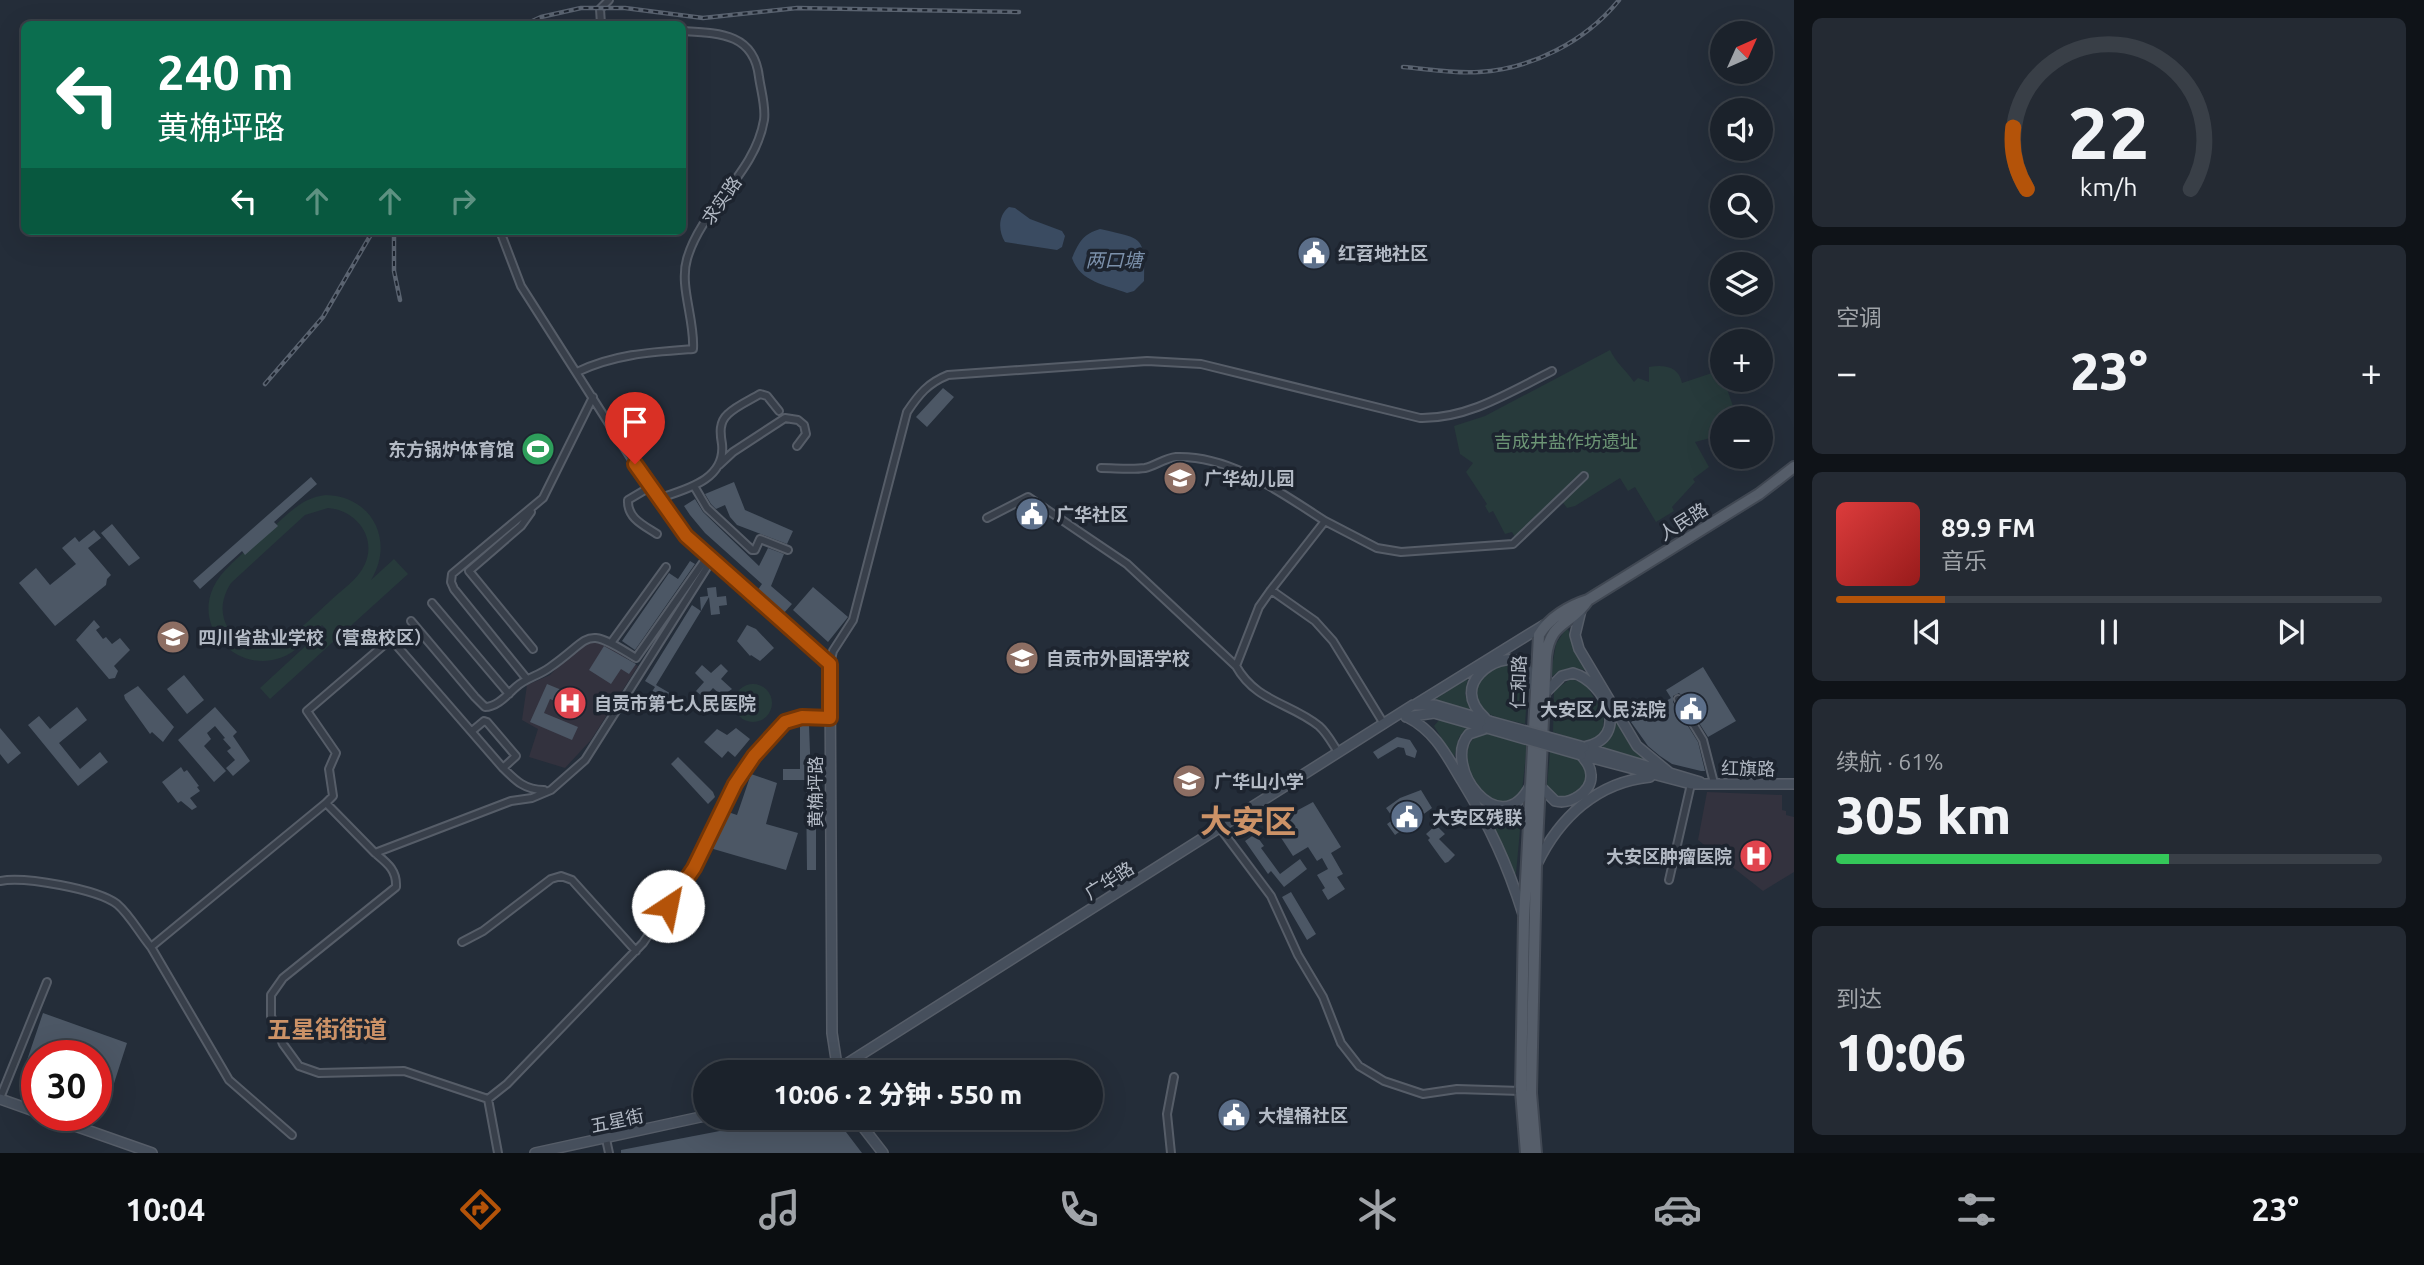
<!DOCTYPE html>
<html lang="zh">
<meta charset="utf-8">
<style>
body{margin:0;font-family:Ubuntu,"Noto Sans SC",sans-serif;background:#242a33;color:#f1f3f6;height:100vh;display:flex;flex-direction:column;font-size:26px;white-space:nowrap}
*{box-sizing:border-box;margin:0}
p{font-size:23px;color:#a0a4a9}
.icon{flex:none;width:38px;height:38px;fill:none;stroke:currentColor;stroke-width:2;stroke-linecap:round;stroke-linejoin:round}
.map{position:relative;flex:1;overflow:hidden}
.side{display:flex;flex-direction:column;gap:18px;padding:18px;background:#0f1318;width:630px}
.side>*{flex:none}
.top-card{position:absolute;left:21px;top:21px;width:665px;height:214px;border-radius:10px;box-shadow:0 7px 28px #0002,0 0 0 2px #393f47;background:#0b6e4f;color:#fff;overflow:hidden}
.needle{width:46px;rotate:45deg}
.fabs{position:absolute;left:1710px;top:21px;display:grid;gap:14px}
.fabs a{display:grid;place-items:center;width:63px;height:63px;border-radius:50%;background:#1b222b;box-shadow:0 7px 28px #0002,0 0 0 2px #393f47;font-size:35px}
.speed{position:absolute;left:21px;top:1040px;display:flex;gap:14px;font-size:35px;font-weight:700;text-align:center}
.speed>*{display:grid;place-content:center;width:91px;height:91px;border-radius:50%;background:#1b222b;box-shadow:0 7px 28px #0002,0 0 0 2px #393f47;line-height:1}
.speed .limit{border:10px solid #d22;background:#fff;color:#111}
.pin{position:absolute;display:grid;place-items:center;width:60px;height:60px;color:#fff;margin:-72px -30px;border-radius:50% 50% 50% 0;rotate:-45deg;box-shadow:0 0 7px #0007}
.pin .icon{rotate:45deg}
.me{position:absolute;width:77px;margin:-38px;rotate:34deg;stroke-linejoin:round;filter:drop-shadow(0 0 5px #0008)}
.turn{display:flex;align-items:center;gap:24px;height:147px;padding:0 21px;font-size:32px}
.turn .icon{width:91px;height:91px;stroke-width:2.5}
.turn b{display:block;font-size:49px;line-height:60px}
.lanes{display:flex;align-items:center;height:66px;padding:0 21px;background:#0003;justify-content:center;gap:35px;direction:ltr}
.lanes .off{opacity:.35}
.big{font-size:52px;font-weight:800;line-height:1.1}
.side .tile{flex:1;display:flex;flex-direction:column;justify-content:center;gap:10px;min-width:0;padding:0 24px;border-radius:10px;background:#242a33}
.side .dial{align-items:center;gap:0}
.dial svg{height:182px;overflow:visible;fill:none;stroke:#393f47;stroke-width:7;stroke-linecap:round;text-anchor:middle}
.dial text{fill:#f1f3f6;stroke:none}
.song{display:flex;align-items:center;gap:21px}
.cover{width:84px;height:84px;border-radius:10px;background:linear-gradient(135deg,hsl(0 70% 55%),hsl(0 70% 35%))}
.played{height:7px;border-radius:4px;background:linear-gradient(90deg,#b45309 20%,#393f47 20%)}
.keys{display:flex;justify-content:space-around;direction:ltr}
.heat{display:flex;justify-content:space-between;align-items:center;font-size:38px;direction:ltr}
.charge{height:10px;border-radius:5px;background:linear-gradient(90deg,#34c759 61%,#393f47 0)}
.trip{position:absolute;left:693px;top:1060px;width:410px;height:70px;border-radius:35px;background:#1b222b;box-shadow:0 7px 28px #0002,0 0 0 2px #393f47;font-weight:800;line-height:70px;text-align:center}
.dock{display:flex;height:112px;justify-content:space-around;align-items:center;background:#0b0e11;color:#a0a4a9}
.dock .icon{width:49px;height:49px}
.dock .current{color:#b45309}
.dock b{font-size:32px;color:#f1f3f6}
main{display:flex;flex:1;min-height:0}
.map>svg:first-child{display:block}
.medical{fill:#33323e}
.green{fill:#273a3b;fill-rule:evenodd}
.water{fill:#3a4b61}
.building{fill:#4c5765}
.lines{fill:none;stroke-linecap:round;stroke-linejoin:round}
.street-casing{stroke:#565d68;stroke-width:10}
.secondary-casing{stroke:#565d68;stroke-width:12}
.primary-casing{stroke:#414853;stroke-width:14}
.street{stroke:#383f4a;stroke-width:6}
.secondary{stroke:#464f5c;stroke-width:9}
.primary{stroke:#565e6a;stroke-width:10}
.rail-casing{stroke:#5a6370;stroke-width:4.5}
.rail{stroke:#1d242f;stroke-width:2;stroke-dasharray:5;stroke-linecap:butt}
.secondary-bridge-casing{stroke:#565d68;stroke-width:12;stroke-linecap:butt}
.secondary-bridge{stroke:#464f5c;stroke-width:9}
.route-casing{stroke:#753606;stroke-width:18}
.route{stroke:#b45309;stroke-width:12}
.labels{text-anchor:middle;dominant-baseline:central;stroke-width:7;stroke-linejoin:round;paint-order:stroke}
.street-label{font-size:18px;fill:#b3bac5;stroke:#1d242f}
.poi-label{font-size:18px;font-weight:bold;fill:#b3bac5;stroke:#1d242f;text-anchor:start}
.park-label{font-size:18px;fill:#6c9575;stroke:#1d242f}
.water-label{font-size:19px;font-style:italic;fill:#7c91ab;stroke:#1d242f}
.district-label{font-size:24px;font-weight:bold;fill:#cc9267;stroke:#1d242f}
.town-label{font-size:32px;font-weight:bold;fill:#cc9267;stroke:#1d242f}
</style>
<main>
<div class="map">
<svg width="1794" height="1153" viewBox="0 0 1794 1153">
<rect width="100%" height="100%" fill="#242d39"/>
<path class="medical" d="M599,640L638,666L591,740L565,768L529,757L538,729L522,720L527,685L550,675L578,646Z
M1707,792L1782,795V810L1786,811V815L1794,817V872L1763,891L1698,840Z"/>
<path class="green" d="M1610,350C1616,363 1626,370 1634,382L1638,378L1649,382V367C1665,364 1679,367 1682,383L1715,372L1722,374L1737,418H1722V435L1695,442L1709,467L1693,479L1695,482L1672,507L1674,511L1656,522L1635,487L1628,491L1620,478L1575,506L1567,508L1561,500L1516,539L1512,532L1505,534L1493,511L1489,513L1485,506L1487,504L1466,472L1473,463L1460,454L1454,426L1485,416Z
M326,495C372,496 395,541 371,580L394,559L408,574L270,699L260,688L325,628L322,625C309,637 296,653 280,658C238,673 194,630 213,588C224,565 251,548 269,531C287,515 302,497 326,495ZM328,508C356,510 377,537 365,564C358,580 340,591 328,603C303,625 257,678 228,628C219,613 222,597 231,583L305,515Z
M1568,629L1577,654L1589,672C1573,665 1563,667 1550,678L1556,644L1565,630Z
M1505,664L1520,668L1528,683L1525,724C1513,721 1498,719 1487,713C1460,696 1485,671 1505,664Z
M1468,678L1465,694L1470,710L1434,700Z
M1570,679L1585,683L1604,714L1603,730C1589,748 1572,738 1553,732L1554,691Z
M734 703a19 19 0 1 1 38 0a19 19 0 1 1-38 0Z
M1440,719L1468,727L1459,737L1454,758L1434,726Z
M1616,719L1645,761L1601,748L1613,734Z
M1485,733L1527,745L1522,791L1520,796L1505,803C1485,798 1474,784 1466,765C1467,749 1468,737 1485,733Z
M1550,751L1579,759L1588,771L1586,783L1570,797H1556L1547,786Z
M1482,807L1504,813L1522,807L1516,874L1513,872L1496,831Z"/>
<path class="water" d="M1009,207L1015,208L1030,219L1062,231L1065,236L1062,247L1057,250L1005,242C998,231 998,215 1009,207Z
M1100,229C1143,239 1145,235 1144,281L1134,291L1127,293C1106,285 1080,282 1072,258C1079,242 1083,234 1100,229Z"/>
<path class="building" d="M943,388L954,397L927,427L916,417Z
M311,477L317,484L274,522L278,526L245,555L242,551L200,589L193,581Z
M734,482L745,510L793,531L787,544L737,525L730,517L725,505L716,509L711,504L705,494Z
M695,499L703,512L759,566L768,548L784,554L771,586L792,604L783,614L757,591L762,584L705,533L690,515L684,506Z
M112,524L140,558L129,566L101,533Z
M94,530L101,538L88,548L111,575L107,579L106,585L55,626L19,583L36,568L50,585L76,564L62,548L75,537L79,542Z
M690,561L695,564L635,650L622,641L669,573L678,579Z
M716,587L717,597L726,596L727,605L719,606L720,614L711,615L709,597L701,611L700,597L708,596L707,588Z
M813,587L848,617L828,642L793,610Z
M692,605L701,611L656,685L685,702L687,705L682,713L650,695L655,687L645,681Z
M94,620L100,627L96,630L103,639L106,637L112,644L120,638L130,650L114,666L118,671L115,678L109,679L76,640Z
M747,625L756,629L774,648L760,661L751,655L750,656L737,641Z
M604,646L636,664L629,674L621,669L611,684L589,670Z
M721,664L728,671L721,679L732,689L722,696L713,688L704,698L696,691L704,682L695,673L702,665L711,673Z
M1703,667L1736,721L1708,737L1682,696L1679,693L1673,696V702L1698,742L1705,771H1701L1672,764L1660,756L1648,746L1631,722L1671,698L1666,690Z
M184,675L204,700L187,714L167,689Z
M547,684L569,693L564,705L550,699L544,713L578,727L572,740L530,722Z
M138,686L174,727L163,742L152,732L150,734L125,699L124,695Z
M77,707L87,720L59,743L80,769L100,752L108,762L78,786L28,725L39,716L50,729Z
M215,707L237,732L233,736L250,761L233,776L226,768L235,760L227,751L231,748L223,739L225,738L215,726L207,733L211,739L204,746L226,771L214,782L178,740Z
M800,725H809L811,780H783V769H800Z
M0,728L21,753L8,764L0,754Z
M736,728L750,739L735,757L728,751L722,758L704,742L717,729L727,735Z
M1397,737L1410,740L1417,751L1415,758L1406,755L1404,748L1398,747L1378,759L1373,752Z
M678,757L713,792L715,797L708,804L671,764Z
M181,767L184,772L187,770L199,786L197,787L200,791L190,798L197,807L192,810L181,801L178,803L162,782Z
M751,774L777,783L766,824L798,833L786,870L710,848L728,812L737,815Z
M806,784H814L816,791V870H807Z
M1421,790L1432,808L1395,835L1387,824L1394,819L1386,808L1400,798Z
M1313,802L1341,847L1331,853L1343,874L1337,877L1345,889L1328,900L1322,890L1325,888L1317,875L1328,869L1322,858L1317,861L1308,847L1293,856L1272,824Z
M1436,825L1445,834L1439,839L1455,855L1448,862L1445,863L1441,858L1428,840L1430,838L1426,834Z
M1255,834L1264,846L1261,848L1280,874L1300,859L1307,869L1284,887L1271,871L1268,874L1245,841Z
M1291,892L1316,934L1307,940L1282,897Z
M43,1013L127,1043L107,1105L96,1101V1055H37V1077L23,1072Z
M788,1118H808L846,1132L862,1153H621V1150Z"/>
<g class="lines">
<defs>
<path id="street" d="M601,24L600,9L609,0
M500,231L521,286L657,499L686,536L711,561L830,664L833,651L853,620L907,412C919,394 928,383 948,375L1147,361L1201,364L1420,418C1468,419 1510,392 1552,371
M577,372C615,354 652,352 693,349C695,320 679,286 687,259C702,207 755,174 764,120C766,107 761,91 759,77C754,33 719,33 682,31
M719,465L733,452L785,418L798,420L804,425L806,434L797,446
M1101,468C1115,468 1131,470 1145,468C1155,466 1165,458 1176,457C1231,455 1281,493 1325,521
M694,486L707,508L752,550H755L760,539L788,550
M650,487L628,500C627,518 643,525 657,534
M657,499C683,490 726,481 722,444C720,433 719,422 728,414C736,406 750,400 760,394L767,396L779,411
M531,512L521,526L469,571L533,649
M987,518L1028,497L1127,564L1236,666
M1271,590L1325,521L1377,548L1401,552L1513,544L1584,476
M432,603L509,694
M411,621L475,697L485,707C497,707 507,695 516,687C526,678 538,676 549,668C594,637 582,624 636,658L707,557
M611,643L666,567
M526,678L454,589L451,582L452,574L543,498L593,397
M1678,699L1703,740L1714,783
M472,731L484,721L487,722L516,756L503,768
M1338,752C1332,743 1327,733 1319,726C1291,703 1256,702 1236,666L1259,607L1271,590L1315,621L1333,641L1384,724
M326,803L333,796L329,769L336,753L307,711L391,639L503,768C516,781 525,790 544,790
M1220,828L1271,896L1298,955L1323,997L1341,1043L1359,1066L1384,1081L1423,1094L1457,1089L1521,1091
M375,853C387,863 397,870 396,887L283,978L271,995V1016L283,1044L299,1066L319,1073L404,1071L488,1099L498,1153
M1669,880L1691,784
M0,881C24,876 97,889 117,904C130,915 140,934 151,947L326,803L375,853L511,801L532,798L551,790L585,760L711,561
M462,942L483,931L551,879L561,876L572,880L636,951
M151,947L229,1080L292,1135
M0,1098L47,982
M488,1099L507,1084L643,943L693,868L743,770L778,729L793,719L830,718
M606,1139L609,1153
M1171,1153L1167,1114L1174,1077"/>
<path id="secondary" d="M1581,610L1575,635L1579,649L1637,746L1671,774
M830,664L832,1033L838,1072
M1546,692L1562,676L1573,673C1605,682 1632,738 1584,747
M1416,704L1544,625
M1406,717L1434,713L1483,727
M1407,717C1435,731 1447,756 1462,781C1490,827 1507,863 1523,914
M1485,718C1447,684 1499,652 1518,661C1529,666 1532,678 1535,689
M1487,728L1469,734C1441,765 1499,844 1530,786
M1586,748L1700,782
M1581,755L1691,784H1794
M1541,787L1555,801C1570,805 1592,792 1591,775C1591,767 1586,761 1581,755
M1537,864C1559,818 1597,782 1650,777
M832,1073L1413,705H1435L1489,721
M0,1099L37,1112
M44,1115L152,1153
M856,1118L883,1153
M535,1153L705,1116"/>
<path id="primary" d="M1526,1153L1521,1091L1524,918L1539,635C1549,618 1569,606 1588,600L1759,494L1794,467
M1536,1153L1531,1093L1536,865L1546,657C1550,620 1571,626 1588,600"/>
</defs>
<use href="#street" class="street-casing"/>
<use href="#secondary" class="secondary-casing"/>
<use href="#primary" class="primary-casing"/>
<use href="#street" class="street"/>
<use href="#secondary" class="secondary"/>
<use href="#primary" class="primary"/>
<defs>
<path id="rail" d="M526,24L541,17L581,8H625L703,18L797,8L1019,12
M1403,67C1428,69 1454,74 1479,72C1532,69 1586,41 1619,0
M394,231V271L400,300
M265,384L323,317L373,231"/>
</defs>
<use href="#rail" class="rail-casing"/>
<use href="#rail" class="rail"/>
<defs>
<path id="secondary-bridge" d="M1489,721L1584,747
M1487,728L1581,755"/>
</defs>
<use href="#secondary-bridge" class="secondary-bridge-casing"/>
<use href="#secondary-bridge" class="secondary-bridge"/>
</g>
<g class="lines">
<defs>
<path id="route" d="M635,464L686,536L830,664V718L802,717L785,722L754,756L735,784L694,868L668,906"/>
</defs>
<use href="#route" class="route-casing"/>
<use href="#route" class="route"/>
</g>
<defs>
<symbol id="civic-disc" viewBox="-11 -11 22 22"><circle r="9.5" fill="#5c6f8a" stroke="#1d242f"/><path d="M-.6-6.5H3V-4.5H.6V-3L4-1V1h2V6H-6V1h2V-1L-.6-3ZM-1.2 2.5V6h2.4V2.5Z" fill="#fff"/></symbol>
<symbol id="stadium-disc" viewBox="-11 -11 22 22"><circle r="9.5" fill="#2e9e5b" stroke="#1d242f"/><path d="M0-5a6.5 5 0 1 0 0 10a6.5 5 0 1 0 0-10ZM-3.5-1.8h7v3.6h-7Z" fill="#fff"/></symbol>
<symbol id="school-disc" viewBox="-11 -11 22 22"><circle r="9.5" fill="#8d6e63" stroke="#1d242f"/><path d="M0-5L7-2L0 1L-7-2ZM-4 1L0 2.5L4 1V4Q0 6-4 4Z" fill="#fff"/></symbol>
<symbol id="university-disc" viewBox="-11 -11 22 22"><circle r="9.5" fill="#8d6e63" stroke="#1d242f"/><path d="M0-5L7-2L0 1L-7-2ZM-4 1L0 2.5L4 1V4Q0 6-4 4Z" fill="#fff"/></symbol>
<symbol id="hospital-disc" viewBox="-11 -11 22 22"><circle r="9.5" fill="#e0444e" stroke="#1d242f"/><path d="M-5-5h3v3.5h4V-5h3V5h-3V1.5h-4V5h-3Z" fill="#fff"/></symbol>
</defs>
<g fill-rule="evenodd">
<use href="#civic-disc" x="1295" y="234" width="38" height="38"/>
<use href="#stadium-disc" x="519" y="430" width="38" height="38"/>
<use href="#school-disc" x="1161" y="459" width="38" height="38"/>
<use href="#civic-disc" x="1013" y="495" width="38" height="38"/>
<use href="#university-disc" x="154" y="618" width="38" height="38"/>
<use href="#school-disc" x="1003" y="639" width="38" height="38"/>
<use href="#hospital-disc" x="551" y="684" width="38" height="38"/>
<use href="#civic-disc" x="1672" y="690" width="38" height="38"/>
<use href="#school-disc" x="1170" y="762" width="38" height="38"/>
<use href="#civic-disc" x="1388" y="798" width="38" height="38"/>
<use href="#hospital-disc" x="1737" y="837" width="38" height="38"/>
<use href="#civic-disc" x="1215" y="1096" width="38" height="38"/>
</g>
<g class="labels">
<g class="street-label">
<text transform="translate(721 200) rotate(-55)">求实路</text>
<text transform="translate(1683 521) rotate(-32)">人民路</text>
<text transform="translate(1518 682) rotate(-88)">仁和路</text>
<text transform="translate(1748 768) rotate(1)">红旗路</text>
<text transform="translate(815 792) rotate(-90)">黄桷坪路</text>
<text transform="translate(1109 880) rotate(-32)">广华路</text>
<text transform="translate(617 1120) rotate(-12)">五星街</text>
</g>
<g class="poi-label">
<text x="1338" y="253">红苕地社区</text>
<text x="514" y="449" text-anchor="end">东方锅炉体育馆</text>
<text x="1204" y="478">广华幼儿园</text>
<text x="1056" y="514">广华社区</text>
<text x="198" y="637">四川省盐业学校（营盘校区）</text>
<text x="1046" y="658">自贡市外国语学校</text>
<text x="594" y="703">自贡市第七人民医院</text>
<text x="1666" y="709" text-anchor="end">大安区人民法院</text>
<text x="1214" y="781">广华山小学</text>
<text x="1432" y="817">大安区残联</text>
<text x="1732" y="856" text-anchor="end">大安区肿瘤医院</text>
<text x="1258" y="1115">大楻桶社区</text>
</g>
<g class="park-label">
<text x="1566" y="441">吉成井盐作坊遗址</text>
</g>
<g class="water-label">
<text x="1114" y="260">两口塘</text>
</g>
<g class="district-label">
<text x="327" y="1029">五星街街道</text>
</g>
<g class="town-label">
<text x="1248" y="821">大安区</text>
</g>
</g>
</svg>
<div class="fabs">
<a><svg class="needle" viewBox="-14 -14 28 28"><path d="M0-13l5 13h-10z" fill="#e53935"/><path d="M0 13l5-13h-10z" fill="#a0a4a9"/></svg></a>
<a><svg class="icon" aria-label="sound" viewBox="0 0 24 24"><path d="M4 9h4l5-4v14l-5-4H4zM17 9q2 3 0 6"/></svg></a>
<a><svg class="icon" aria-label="search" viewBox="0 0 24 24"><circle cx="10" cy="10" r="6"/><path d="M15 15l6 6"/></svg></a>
<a><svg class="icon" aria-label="layers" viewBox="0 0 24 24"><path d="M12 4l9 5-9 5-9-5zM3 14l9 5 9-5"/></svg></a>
<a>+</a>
<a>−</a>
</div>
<div class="speed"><div class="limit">30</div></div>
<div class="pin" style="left:635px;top:464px;background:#d93025"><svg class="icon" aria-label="arrive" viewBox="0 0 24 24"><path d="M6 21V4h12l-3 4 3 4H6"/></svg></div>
<svg class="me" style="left:668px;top:906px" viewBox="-20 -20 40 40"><circle r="19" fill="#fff"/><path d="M0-13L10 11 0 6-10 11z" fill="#b45309"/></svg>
<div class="trip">10:06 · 2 分钟 · 550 m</div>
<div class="top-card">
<div class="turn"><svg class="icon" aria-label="left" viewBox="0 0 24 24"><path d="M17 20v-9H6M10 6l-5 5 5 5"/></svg><div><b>240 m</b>黄桷坪路</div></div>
<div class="lanes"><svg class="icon" aria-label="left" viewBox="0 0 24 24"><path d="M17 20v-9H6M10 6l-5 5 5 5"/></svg><svg class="icon off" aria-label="ahead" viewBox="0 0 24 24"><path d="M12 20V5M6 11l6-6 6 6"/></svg><svg class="icon off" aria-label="ahead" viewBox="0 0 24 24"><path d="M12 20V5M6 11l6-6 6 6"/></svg><svg class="icon off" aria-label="right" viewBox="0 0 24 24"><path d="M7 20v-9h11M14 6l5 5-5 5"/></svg></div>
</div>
</div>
<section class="side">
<div class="tile dial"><svg viewBox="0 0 100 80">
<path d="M14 69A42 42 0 1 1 86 69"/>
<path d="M14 69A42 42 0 0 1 8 42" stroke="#b45309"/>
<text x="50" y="56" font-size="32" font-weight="700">22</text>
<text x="50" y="72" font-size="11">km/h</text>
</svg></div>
<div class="tile"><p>空调</p>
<div class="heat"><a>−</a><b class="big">23°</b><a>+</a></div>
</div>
<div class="tile">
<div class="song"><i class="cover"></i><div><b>89.9 FM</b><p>音乐</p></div></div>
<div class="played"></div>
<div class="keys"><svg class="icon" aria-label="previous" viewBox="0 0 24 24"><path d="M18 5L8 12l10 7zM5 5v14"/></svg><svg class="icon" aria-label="pause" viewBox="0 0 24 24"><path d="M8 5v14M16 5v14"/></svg><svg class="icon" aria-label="next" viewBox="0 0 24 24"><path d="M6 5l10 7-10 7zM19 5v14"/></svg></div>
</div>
<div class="tile"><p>续航 · 61%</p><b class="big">305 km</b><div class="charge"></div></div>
<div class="tile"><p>到达</p><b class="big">10:06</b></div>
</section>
</main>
<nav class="dock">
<b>10:04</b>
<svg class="icon current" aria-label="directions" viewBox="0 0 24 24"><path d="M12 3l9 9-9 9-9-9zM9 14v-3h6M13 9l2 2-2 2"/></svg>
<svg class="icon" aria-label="music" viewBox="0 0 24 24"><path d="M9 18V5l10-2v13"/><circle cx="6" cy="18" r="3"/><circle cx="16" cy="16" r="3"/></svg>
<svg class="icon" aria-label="phone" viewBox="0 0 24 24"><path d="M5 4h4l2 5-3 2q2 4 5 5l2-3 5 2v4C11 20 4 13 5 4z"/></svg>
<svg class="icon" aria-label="climate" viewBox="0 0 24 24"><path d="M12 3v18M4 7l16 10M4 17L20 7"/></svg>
<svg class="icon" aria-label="car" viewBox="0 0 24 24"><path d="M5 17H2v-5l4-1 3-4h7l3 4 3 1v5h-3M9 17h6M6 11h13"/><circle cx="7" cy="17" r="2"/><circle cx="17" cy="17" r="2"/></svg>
<svg class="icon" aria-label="filters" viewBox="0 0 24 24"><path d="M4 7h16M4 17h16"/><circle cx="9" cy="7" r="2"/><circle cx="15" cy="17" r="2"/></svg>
<b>23°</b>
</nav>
